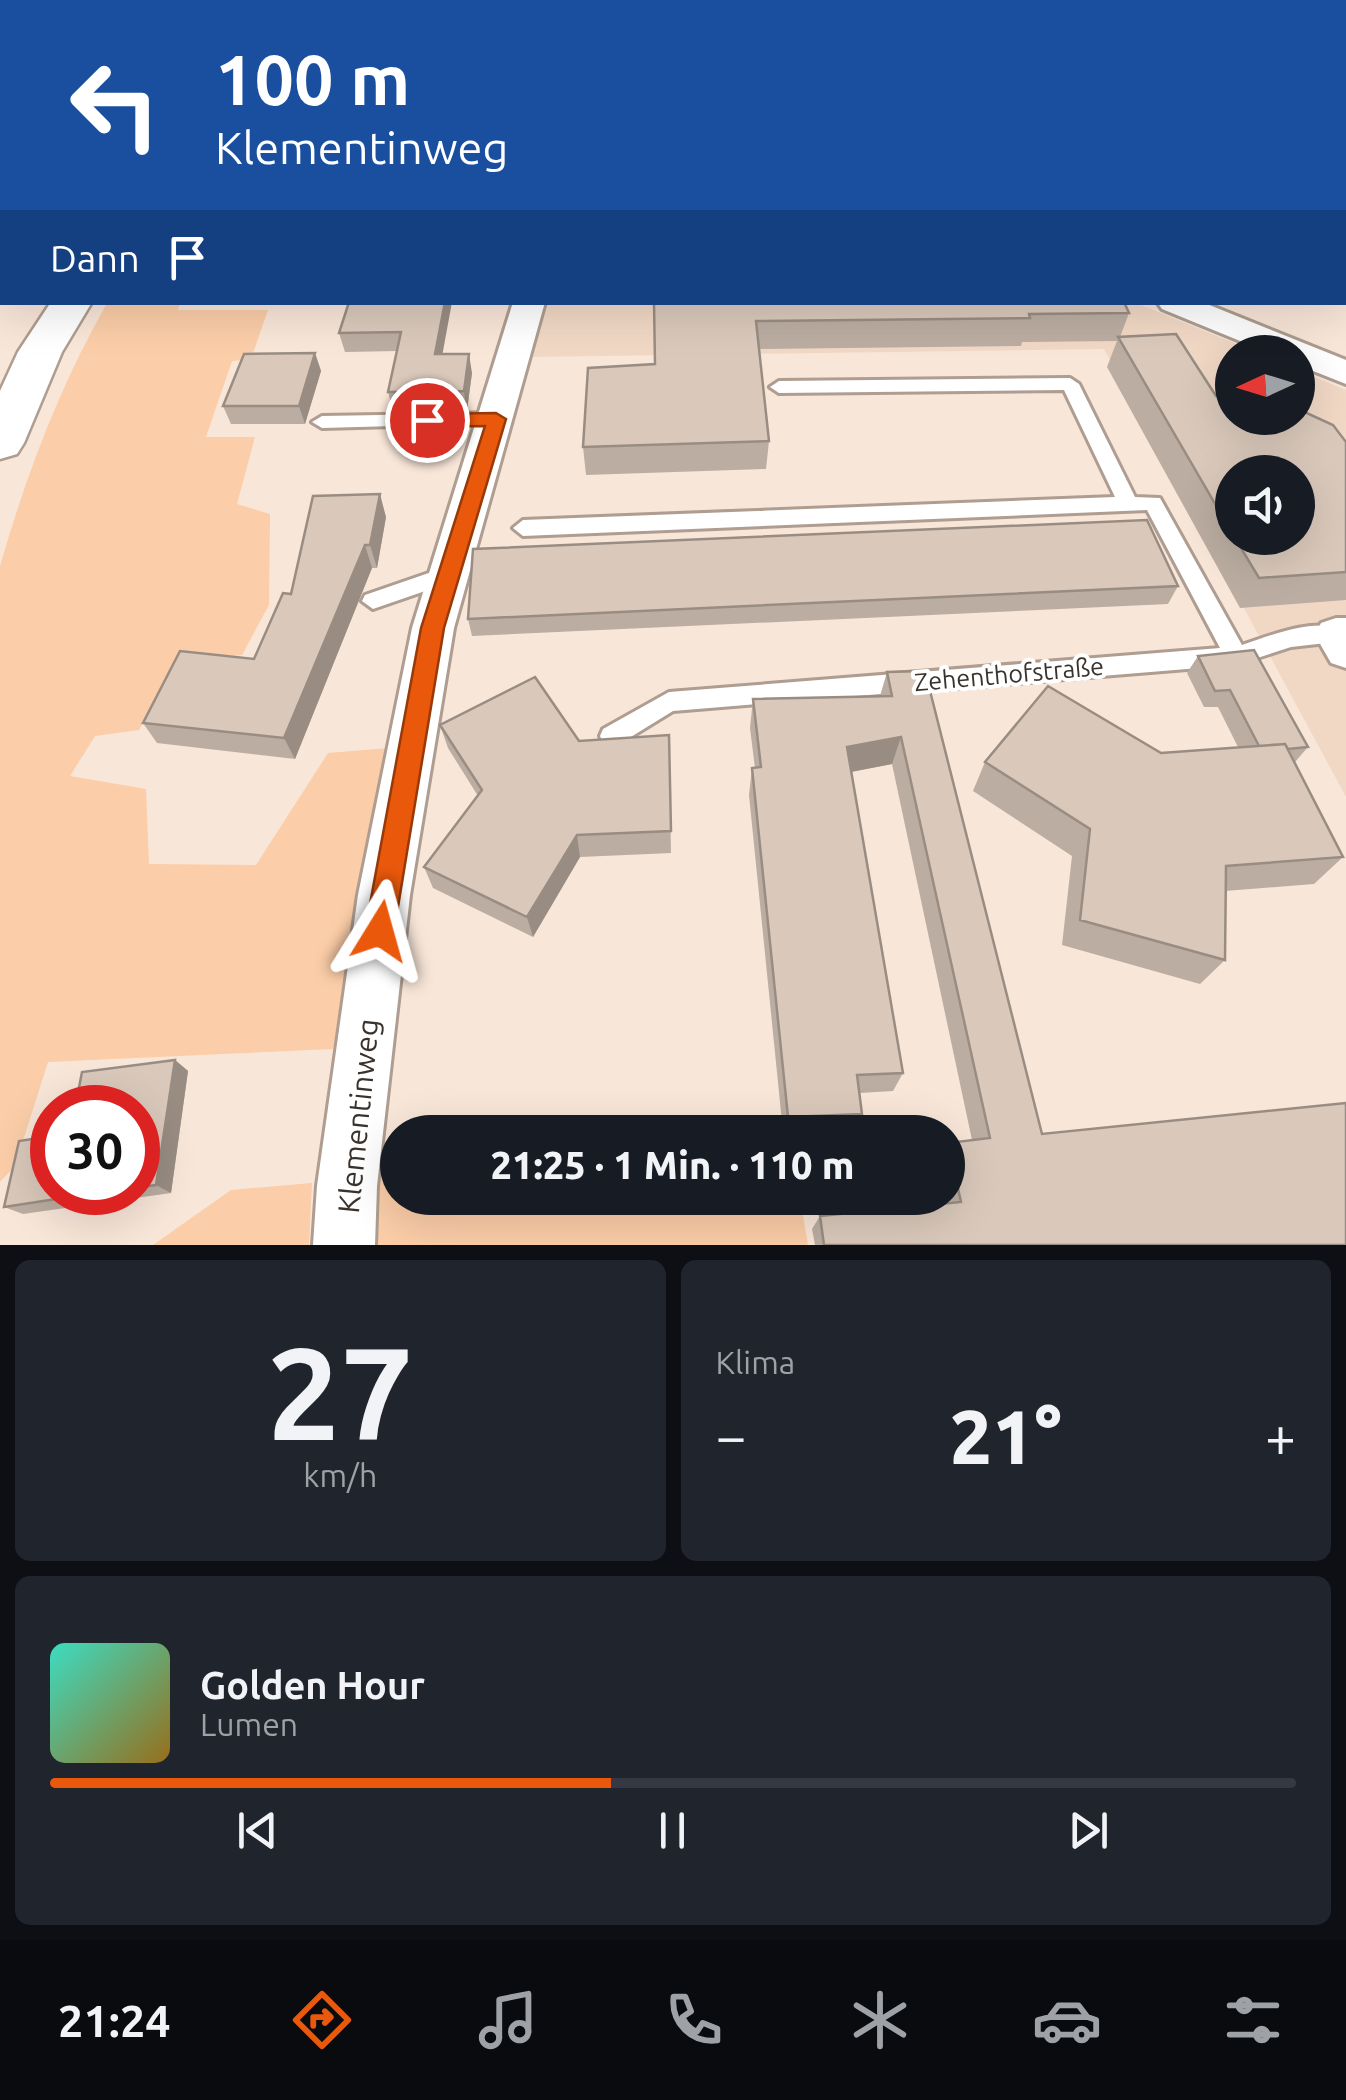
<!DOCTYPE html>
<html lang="de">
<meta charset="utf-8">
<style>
body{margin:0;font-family:Ubuntu,sans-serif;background:#20242c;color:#f1f3f6;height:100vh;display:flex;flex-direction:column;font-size:38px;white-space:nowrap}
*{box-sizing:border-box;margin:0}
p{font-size:32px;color:#9ea1a6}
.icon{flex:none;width:55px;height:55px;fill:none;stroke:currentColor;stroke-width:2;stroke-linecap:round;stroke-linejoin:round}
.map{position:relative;height:1245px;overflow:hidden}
.sheet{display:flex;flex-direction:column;gap:15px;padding:15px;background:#0d0f14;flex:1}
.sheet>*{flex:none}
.hud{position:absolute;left:0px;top:0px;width:1348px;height:305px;box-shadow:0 10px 40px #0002;background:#1a4fa0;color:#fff;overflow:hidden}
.needle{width:65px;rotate:266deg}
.tools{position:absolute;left:1215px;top:335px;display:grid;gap:20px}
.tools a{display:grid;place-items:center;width:100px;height:100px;border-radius:50%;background:#171b24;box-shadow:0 10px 40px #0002;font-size:50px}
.speed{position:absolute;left:30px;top:1085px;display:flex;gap:20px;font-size:50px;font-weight:700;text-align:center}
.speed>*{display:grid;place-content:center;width:130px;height:130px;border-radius:50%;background:#171b24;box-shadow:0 10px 40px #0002;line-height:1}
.speed .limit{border:15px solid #d22;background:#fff;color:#111}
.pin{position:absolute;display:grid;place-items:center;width:85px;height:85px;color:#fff;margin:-42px;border:5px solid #fff;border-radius:50%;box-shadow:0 2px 10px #0007}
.me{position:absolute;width:110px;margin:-55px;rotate:8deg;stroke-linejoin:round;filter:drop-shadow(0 0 8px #0008)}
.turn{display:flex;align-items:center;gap:35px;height:210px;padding:0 50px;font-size:45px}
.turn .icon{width:130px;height:130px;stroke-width:2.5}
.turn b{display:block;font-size:70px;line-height:85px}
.then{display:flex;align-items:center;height:95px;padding:0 50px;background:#0003;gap:20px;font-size:38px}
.big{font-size:75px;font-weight:800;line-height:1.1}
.sheet .card{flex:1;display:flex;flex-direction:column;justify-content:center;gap:15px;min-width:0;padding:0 35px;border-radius:15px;background:#20242c}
.sheet .dial{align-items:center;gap:0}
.dial b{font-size:130px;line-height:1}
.song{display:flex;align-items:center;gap:30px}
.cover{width:120px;height:120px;border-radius:15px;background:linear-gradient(135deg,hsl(170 70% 55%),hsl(40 70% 35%))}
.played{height:10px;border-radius:5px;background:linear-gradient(90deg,#ea580c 45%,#363941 45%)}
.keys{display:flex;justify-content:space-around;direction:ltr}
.heat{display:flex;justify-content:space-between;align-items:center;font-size:55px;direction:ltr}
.sheet .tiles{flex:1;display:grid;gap:15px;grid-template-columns:1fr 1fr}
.card:last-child{grid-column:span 2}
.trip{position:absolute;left:380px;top:1115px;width:585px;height:100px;border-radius:50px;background:#171b24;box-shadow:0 10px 40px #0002;font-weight:800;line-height:100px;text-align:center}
.menu{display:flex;height:160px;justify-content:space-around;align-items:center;background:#090b0e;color:#9ea1a6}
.menu .icon{width:70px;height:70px}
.menu .active{color:#ea580c}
.menu b{font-size:45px;color:#f1f3f6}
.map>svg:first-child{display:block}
.built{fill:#f1d8c5;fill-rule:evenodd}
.green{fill:#fbcda8}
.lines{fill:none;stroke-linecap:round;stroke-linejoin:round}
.lane-casing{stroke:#ae9d90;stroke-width:6}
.street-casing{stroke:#ae9d90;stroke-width:6}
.primary-casing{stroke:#ae9d90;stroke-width:5}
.lane{fill:#fff;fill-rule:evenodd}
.street{fill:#fff;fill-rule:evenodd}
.primary{fill:#fff;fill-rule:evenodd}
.wall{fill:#bbada1;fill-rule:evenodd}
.shaded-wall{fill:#998d83}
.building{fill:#dac9bb;stroke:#998d83;stroke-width:2.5}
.route{fill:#ea580c;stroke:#983908;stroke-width:2.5}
.labels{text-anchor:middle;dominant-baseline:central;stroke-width:8;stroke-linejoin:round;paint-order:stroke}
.street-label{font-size:25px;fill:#3a332d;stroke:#fff}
.near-street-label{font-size:30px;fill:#3a332d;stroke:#fff}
</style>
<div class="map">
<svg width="1346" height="1245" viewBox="0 0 1346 1245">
<rect width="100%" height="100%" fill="#f8e6d8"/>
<path class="built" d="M1134,302L1256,352H1232V418H1298V370L1346,390V797L1104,349L532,357L541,303ZM1232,472H1298V538H1232Z"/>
<path class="green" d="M107,303H180L178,310H268L251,359L232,361L206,437H255L237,504L270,514L269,605L242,655L179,660L139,730L95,736L70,776L146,789L149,864L256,865L328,753L389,748L333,1049L48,1062L15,1166L0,1182V566C27,473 59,388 107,303Z
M397,1174L398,1198H800L808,1245H375L379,1176Z
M312,1183L309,1245H153L231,1190Z"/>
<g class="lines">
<defs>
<path id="lane" d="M0,107L2,108V116H0Z
M1070,378L1079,384L1135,497L1160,498L1242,645C1272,635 1312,618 1344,629V641L1291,647L1236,665L673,711L621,743L612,746L603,743L600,736L603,729L669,692L1220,648L1147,510L523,536L513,528L523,520L1115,497L1064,390L779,393L770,387L779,381Z
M497,413L507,419L504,423L322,428L312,422L322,416Z
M449,566L460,574L457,580L373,609L362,601L365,595Z"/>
<path id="street" d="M526,0H550L551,2H528Z
M513,302H545L454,628L410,895L377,1186L375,1245H313L317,1186L358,895L412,628Z
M1157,302H1202L1346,360V384L1298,365V352H1267L1162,309Z
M1336,618H1346V668L1331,663L1315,635L1321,623Z"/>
<path id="primary" d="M51,302H92L62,352L24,443L17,454L0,459V391L18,352Z"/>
</defs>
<use href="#lane" class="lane-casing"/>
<use href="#street" class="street-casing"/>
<use href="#primary" class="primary-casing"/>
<use href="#lane" class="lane"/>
<use href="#street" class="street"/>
<use href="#primary" class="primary"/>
</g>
<path class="wall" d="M611,0H1288L1287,2H612Z
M349,302L472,373L467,410L393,411L388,392L397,351L345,352L339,333Z
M654,302L1129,313L1120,337L1216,396L1346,442V600L1240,608L1107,367L1117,341L1022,342L1021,346L759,349L769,441L766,469L586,475L583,447L655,364ZM1232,472L1298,538H1232Z
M315,353L321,371L305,424H231L223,406Z
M386,517L377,568H372L295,759L157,743L143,723L254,659L291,594Z
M1178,586L1168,604L472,636L468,619Z
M1198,656L1308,747L1295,762L1343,857L1314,884L1225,891V960L1200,984L1062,945L1072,856L973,791L985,762L1161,753L1238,747L1218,707H1204L1187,673Z
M887,672L1042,1134L1346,1245H815L812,1229L820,1216L944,1204L943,1198H948V1143L972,1140L892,764L851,772L903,1073L893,1091L860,1093L862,1114L854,1131L783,1132L749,795L752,768H755L750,728L753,699L880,696Z
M440,725L579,741L669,735L671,853L580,857L533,937L433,888L424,867L478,796L448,748Z
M175,1060L188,1071L171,1193L23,1214L4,1207L52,1192H138V1108Z"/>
<path class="shaded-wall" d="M179,0H194L192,2H177Z
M445,302H452L439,373L435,354Z
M315,353L321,371L305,424L299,406Z
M469,354L472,373L467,410L464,391Z
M380,494L386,517L377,568L370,545Z
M365,545L372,568L295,759L284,738Z
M901,737L892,764L840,774L847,747Z
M577,835L580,857L533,937L527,917Z
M175,1060L188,1071L171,1193L156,1185Z"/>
<path class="building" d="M0,0H179L177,2H2V82H0Z
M616,0H1167L1170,2H617Z
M1338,0H1346V106L1345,2H1335Z
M1345,218L1346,219V265L1345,264Z
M349,302H445L435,354H469L464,391L388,392L401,332L339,333Z
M654,302H1124L1129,313L1029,314L1030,318L756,321L769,441L583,447L588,368L655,364Z
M1176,334L1216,396L1232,395V418H1298V409L1333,425L1346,442V572L1259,578L1235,538H1298V472H1232V533L1118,337Z
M315,353L299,406H223L244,354Z
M380,494L370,545H365L284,738L143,723L180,651L254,659L283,593L291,594L313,496Z
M1147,520L1178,586L468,619L473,549Z
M1254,650L1308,747L1288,749L1285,744L1259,746L1230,690L1215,691L1198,656Z
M925,671L1042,1134L1346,1103V1245H824L820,1216L961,1202L948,1143L990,1138L901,737L847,747L903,1073L857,1075L862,1114L788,1117L752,768L761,767L753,699L892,696L887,672Z
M535,677L579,741L669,735L671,831L577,835L527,917L424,867L482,790L440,725Z
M1048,686L1161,753L1285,744L1343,857L1226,866L1225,960L1080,920L1090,829L985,762Z
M175,1060L156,1185L138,1187V1108H75L82,1072Z
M52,1136V1192H102L4,1207L19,1141Z"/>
<path class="route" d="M496,413L506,419L444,628L394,931L389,941L380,944L370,941L365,931L421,628L485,426L427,427L417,420L427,414Z"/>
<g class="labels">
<g class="street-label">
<text transform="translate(1009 674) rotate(-5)">Zehenthofstraße</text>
</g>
<g class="near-street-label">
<text transform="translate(358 1116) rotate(-84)">Klementinweg</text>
</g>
</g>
</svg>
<div class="tools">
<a><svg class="needle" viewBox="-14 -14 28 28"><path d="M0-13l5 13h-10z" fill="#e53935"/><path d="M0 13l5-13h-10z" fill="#9ea1a6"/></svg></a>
<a><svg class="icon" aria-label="sound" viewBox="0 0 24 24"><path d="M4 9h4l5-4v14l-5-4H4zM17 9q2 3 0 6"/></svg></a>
</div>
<div class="speed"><div class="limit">30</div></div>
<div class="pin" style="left:427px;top:420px;background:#d93025"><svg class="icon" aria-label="arrive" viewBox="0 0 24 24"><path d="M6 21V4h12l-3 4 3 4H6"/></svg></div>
<svg class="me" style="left:380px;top:931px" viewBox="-20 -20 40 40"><path d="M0-17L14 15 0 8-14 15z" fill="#ea580c" stroke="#fff" stroke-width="4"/></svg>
<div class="trip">21:25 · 1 Min. · 110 m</div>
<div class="hud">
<div class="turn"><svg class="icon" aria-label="left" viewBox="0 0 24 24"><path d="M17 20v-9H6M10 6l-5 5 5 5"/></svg><div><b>100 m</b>Klementinweg</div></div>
<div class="then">Dann<svg class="icon" aria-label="arrive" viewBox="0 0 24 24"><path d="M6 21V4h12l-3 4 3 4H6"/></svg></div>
</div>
</div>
<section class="sheet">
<div class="tiles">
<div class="card dial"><b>27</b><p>km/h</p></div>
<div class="card"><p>Klima</p>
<div class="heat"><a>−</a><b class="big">21°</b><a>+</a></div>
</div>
<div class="card">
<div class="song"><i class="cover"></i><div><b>Golden Hour</b><p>Lumen</p></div></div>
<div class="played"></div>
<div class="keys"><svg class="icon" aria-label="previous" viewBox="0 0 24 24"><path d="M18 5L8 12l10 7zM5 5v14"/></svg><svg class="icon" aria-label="pause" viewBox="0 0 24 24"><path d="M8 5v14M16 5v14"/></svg><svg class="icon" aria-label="next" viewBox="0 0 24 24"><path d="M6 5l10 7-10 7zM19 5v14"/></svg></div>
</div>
</div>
</section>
<nav class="menu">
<b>21:24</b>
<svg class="icon active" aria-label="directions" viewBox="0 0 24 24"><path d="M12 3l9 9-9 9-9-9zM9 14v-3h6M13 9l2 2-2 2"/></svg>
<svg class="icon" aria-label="music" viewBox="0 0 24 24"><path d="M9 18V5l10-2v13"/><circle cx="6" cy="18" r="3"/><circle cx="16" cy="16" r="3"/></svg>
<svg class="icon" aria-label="phone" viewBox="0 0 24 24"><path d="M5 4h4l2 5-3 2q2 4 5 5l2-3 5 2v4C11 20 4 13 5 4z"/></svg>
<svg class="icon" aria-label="climate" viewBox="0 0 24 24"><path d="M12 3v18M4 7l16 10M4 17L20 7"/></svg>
<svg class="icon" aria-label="car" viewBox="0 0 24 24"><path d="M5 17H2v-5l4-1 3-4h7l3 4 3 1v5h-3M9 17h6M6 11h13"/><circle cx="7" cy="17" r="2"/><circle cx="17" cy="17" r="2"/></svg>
<svg class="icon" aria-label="filters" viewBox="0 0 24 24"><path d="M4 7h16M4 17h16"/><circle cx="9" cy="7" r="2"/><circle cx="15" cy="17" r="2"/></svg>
</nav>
